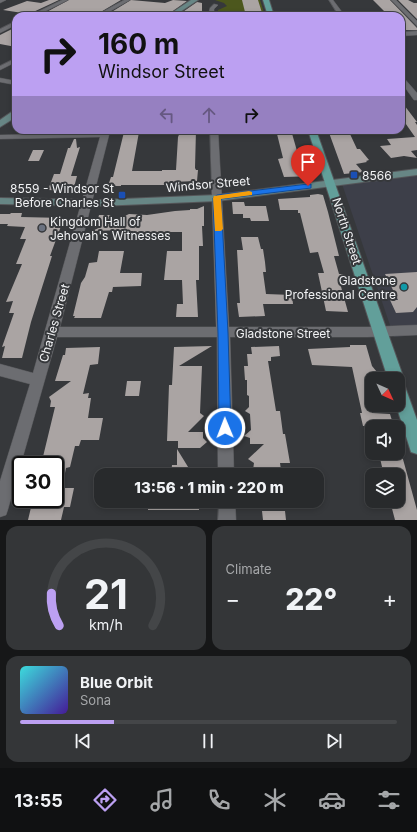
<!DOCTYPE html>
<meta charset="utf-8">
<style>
body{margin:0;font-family:Inter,sans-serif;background:#343638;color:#f1f3f6;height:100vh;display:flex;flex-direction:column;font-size:15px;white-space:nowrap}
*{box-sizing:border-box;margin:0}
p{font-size:13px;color:#a5a7a9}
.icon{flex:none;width:22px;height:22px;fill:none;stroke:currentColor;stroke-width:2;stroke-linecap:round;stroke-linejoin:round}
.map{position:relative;height:520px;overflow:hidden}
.panel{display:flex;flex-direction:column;gap:6px;padding:6px;background:#161718;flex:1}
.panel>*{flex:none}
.banner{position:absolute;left:12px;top:12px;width:393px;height:122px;border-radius:12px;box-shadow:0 2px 6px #0003,0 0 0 1px #444648;background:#bca0f2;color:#111;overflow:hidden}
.needle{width:26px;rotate:134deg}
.fabs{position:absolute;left:365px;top:372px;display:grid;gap:8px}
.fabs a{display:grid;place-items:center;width:40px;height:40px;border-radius:8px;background:#282a2c;box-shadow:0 2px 6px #0003,0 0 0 1px #444648;font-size:20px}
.speed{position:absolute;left:12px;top:456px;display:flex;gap:8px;font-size:20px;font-weight:700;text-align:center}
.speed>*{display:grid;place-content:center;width:52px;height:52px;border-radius:50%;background:#282a2c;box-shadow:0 2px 6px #0003,0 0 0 1px #444648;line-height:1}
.speed .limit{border:2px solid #111;border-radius:6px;background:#fff;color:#111}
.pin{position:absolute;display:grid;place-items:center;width:34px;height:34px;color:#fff;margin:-41px -17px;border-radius:50% 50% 50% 0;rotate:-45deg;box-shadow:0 0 4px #0007}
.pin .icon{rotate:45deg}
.me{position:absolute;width:44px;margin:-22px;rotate:359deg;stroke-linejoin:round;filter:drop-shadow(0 0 3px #0008)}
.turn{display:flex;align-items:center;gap:14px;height:84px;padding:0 20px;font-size:18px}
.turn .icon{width:52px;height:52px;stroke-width:2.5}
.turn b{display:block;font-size:28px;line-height:34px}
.lanes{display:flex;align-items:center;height:38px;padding:0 20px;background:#0003;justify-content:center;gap:20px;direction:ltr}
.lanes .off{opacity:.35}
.big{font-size:30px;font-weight:800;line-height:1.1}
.panel .card{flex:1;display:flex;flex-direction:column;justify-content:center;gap:6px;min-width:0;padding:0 14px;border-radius:12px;background:#343638}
.panel .dial{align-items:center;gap:0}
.dial svg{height:104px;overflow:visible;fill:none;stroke:#444648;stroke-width:7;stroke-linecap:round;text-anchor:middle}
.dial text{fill:#f1f3f6;stroke:none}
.song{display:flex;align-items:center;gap:12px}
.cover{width:48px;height:48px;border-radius:6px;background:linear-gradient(135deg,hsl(180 70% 55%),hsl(260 70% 35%))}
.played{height:4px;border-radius:2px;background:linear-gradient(90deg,#bca0f2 25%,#444648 25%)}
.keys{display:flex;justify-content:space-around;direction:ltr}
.heat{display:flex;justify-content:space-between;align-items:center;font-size:22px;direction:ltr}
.panel .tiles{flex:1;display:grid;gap:6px;grid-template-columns:1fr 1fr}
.card:last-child{grid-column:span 2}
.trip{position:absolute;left:94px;top:468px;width:230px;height:40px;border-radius:12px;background:#282a2c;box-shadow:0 2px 6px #0003,0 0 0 1px #444648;font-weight:800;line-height:40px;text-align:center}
.dock{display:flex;height:64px;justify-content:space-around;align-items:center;background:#101112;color:#a5a7a9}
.dock .icon{width:28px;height:28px}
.dock .active{color:#bca0f2}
.dock b{font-size:18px;color:#f1f3f6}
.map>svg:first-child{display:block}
.built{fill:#3d3f49}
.green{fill:#4c571d}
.building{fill:#aaa4a3}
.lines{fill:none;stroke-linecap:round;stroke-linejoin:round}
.street-casing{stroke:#555659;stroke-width:1}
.secondary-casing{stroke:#555659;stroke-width:2}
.primary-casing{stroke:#555659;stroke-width:2}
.street{fill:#6c6d71;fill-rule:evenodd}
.secondary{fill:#678685;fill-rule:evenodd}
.primary{fill:#629f9a;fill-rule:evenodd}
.route{fill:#1a73e8;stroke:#114b97}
.slow{fill:#f59e0b}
.transit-dot{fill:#1a4fb4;stroke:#36383b;stroke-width:1.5}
.worship-dot{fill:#6b7280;stroke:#36383b;stroke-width:1.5}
.culture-dot{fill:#0f9aa8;stroke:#36383b;stroke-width:1.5}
.labels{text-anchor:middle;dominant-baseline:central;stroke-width:4;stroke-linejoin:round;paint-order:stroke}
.poi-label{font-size:12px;fill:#f1f2f4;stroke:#36383b;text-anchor:start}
.street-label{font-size:12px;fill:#f1f2f4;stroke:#36383b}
</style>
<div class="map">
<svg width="417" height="520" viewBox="0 0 417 520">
<rect width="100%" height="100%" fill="#36383b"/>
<path class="built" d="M417,175V335L394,337L342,184Z"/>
<path class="green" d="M215,0H260L265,16H218V10L227,6L224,3Z"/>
<path class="building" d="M49,0H59L29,14L3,10L27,1L41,3Z
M69,0H121L94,16H39Z
M131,0L165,3L173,0L187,1L166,16H105Z
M242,0H258L263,16H246Z
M373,0H390L417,28V30H406L401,26V16H389Z
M398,0H408L414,3H417V19Z
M197,2L202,3V16H177Z
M16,27V47L0,44V35Z
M401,101L417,122H415L417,125V150L411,151L417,158L404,156L391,158L380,146L391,145L387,139L415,137L401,117Z
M181,130H196L195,168L196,170H198L197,181L171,182L169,185H121V186H108L111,177H113L124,132H139L132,171H162V170H176L178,137Z
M276,130H291L299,158L310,157L317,176L284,177L278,159L283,158Z
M328,130H344L345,134H350L357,149H360L369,160L366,161L367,162L356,164L363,172L344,174Z
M74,139H76L77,148L80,147L71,176H77L73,191L48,190L54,174H60L68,148H70Z
M33,150H44L39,161H28Z
M318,194L323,195L328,212L339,256H334L339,274H344L347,283H340L348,312L326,311L318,273H324L318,252L310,253L300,213H298V210H280L278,199L310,197V195Z
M232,202H244L245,206H266L269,221H251L250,218H243V214H233Z
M204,206V226H202L203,246H199V280H196L198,317H176L177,304H183L182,280H164L167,251H182V232H128V230H123L92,231L101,227H96L99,215H112L110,223L129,214L147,215L175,211L190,210V209H197Z
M11,213H22L21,217L64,218L50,256H52L31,322L22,358H2L5,346L2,347L14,313H9L13,301L6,302L22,264H16L26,239H20L25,227L7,226L8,224H0V214H10Z
M241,237H258L261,249H263L265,262L266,272H263L266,294L292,295L293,304H263L265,316L239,317L237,303H240L237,250H243Z
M99,251H124L120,273H142L141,286L113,287L112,292H109L101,318H74L75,316H73L81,283L85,277L89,263L97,262Z
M417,272V307L413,312L396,313L390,300H398L385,274Z
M350,345H366L372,366L377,372L379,379H372V413L390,414L394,427H372V438H368L365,426H363L360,413H362L352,367L312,365L308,349L350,347Z
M212,346L179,366H202L200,413L204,416L188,432H203V438L207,442L200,448H178V441H167L169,385H172L174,347Z
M279,346L280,356L271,357V361H268L276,411H280L283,434H285L290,463H280L281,470H253L254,463L248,459L264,444H250V438L244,436L251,430L250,414L245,411L249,407V396L247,395V380H245L244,366H248L247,354H252L251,347Z
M100,347L98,364L90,365L83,394L89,393L88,398H91L88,418H103L99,440H81L79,446H75L70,467L66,468L62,488H74L70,507H64L61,520H28L33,499H55V465H41L55,407H50L51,401L49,397L71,381H55L63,355H65L66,348Z
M127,381H141L139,396H125Z
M177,449L193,475H171L172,465H177Z
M398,452H401L417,510V520H395L390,501H398V472L383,471L379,454H398Z
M148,501H199V510H148Z
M262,511H285L286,520H263Z"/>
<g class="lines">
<defs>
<path id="street" d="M0,0H6L0,3Z
M62,0H68L36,16H29Z
M124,0H130L102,16H95Z
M329,0H333L345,16H339Z
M391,0H396L417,21V26Z
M214,4L218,5L214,9V16H208L210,8Z
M16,21V25L0,33V29Z
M417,31V35L401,36V32Z
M16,58V62L0,70V66Z
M401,76L403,77L417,93V100H414L401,82Z
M0,78L16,81V85L0,82Z
M210,130H218L229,327H368L417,325V335L368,337H230L234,475H218L217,337H57L8,509L6,515L0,517V481L30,384L0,376V364L33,373L100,137L0,139V135L105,133L109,135L60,327H216Z
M219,501H235L236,520H218Z"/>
<path id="secondary" d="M191,0H198L174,16H167Z
M13,111H16V117L0,127V120Z
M417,169V175L217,201L99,206L0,204V198L99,200L217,195Z"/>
<path id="primary" d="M263,0H269L274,16H268Z
M308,130H316L404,379L403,381L417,420V454L411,452L396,405H398V379H388Z"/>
</defs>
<use href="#street" class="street-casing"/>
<use href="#secondary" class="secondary-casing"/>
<use href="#primary" class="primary-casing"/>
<use href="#street" class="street"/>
<use href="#secondary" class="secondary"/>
<use href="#primary" class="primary"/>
</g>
<path class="route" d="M308,184H311V188L221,199L228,333L231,428L229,432L225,434L221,432L219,428L218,333L213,198L217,195Z"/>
<path class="slow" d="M249,191L252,192V195L221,199L223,229L221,231H215L213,198L214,196Z"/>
<g class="transit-dot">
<rect x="350" y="171" width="8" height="8" rx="2"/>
<rect x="118" y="191" width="8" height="8" rx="2"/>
</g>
<circle class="worship-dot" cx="42" cy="228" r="4"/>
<circle class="culture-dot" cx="404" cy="287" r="4"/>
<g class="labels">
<g class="poi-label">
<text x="362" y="175">8566</text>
<text x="114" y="188" text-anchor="end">8559 - Windsor St<tspan x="114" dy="14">Before Charles St</tspan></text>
<text x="50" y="221">Kingdom Hall of<tspan x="50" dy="14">Jehovah's Witnesses</tspan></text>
<text x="396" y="280" text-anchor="end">Gladstone<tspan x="396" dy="14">Professional Centre</tspan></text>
</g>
<g class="street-label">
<text transform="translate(208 184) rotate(-5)">Windsor Street</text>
<text transform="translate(347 231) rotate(72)">North Street</text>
<text transform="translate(54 323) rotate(-74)">Charles Street</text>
<text x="283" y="333">Gladstone Street</text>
</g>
</g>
</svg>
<div class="fabs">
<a><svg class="needle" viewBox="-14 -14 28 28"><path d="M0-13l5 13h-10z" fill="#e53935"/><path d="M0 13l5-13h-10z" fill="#a5a7a9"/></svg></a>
<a><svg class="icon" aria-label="sound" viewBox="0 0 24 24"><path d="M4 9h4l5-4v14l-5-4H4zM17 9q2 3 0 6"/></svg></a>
<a><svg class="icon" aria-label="layers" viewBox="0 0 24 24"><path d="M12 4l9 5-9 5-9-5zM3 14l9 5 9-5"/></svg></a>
</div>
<div class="speed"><div class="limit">30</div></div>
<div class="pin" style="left:308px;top:186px;background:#d93025"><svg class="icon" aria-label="arrive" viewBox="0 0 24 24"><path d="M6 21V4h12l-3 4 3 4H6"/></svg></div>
<svg class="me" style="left:225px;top:428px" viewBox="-20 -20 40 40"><circle r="17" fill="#1a73e8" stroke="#fff" stroke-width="3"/><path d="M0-11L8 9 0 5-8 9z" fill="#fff"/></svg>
<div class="trip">13:56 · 1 min · 220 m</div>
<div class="banner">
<div class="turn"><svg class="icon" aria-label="right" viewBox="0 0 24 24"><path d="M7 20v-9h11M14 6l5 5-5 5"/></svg><div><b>160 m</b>Windsor Street</div></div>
<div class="lanes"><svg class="icon off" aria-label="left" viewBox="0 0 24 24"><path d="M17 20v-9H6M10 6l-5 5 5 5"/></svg><svg class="icon off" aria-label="ahead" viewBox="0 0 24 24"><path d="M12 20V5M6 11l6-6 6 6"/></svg><svg class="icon" aria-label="right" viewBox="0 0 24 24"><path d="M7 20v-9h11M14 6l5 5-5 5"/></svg></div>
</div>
</div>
<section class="panel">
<div class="tiles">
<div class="card dial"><svg viewBox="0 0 100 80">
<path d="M14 69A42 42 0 1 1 86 69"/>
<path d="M14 69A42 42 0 0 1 8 44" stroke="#bca0f2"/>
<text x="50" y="56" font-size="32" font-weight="700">21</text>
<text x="50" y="72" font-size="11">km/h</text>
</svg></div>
<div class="card"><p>Climate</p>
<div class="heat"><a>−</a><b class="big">22°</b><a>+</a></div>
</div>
<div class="card">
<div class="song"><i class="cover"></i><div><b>Blue Orbit</b><p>Sona</p></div></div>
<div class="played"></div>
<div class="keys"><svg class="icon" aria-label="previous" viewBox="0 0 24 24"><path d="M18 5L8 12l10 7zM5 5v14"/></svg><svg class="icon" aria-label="pause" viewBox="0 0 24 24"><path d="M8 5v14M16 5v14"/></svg><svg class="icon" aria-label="next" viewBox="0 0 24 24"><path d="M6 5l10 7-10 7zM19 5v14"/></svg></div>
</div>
</div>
</section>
<nav class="dock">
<b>13:55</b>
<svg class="icon active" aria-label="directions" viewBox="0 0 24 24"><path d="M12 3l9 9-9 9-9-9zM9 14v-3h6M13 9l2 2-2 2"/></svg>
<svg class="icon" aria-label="music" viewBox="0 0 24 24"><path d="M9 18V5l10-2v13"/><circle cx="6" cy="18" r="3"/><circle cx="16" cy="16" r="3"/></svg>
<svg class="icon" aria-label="phone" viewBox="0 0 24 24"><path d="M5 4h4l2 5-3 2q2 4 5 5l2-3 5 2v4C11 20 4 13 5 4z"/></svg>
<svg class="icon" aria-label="climate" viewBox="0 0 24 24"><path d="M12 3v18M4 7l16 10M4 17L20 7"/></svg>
<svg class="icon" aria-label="car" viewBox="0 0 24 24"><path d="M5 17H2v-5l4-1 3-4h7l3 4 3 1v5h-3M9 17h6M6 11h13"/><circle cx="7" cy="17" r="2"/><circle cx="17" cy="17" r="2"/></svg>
<svg class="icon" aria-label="filters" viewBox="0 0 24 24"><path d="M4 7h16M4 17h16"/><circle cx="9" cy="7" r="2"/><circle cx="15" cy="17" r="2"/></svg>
</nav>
